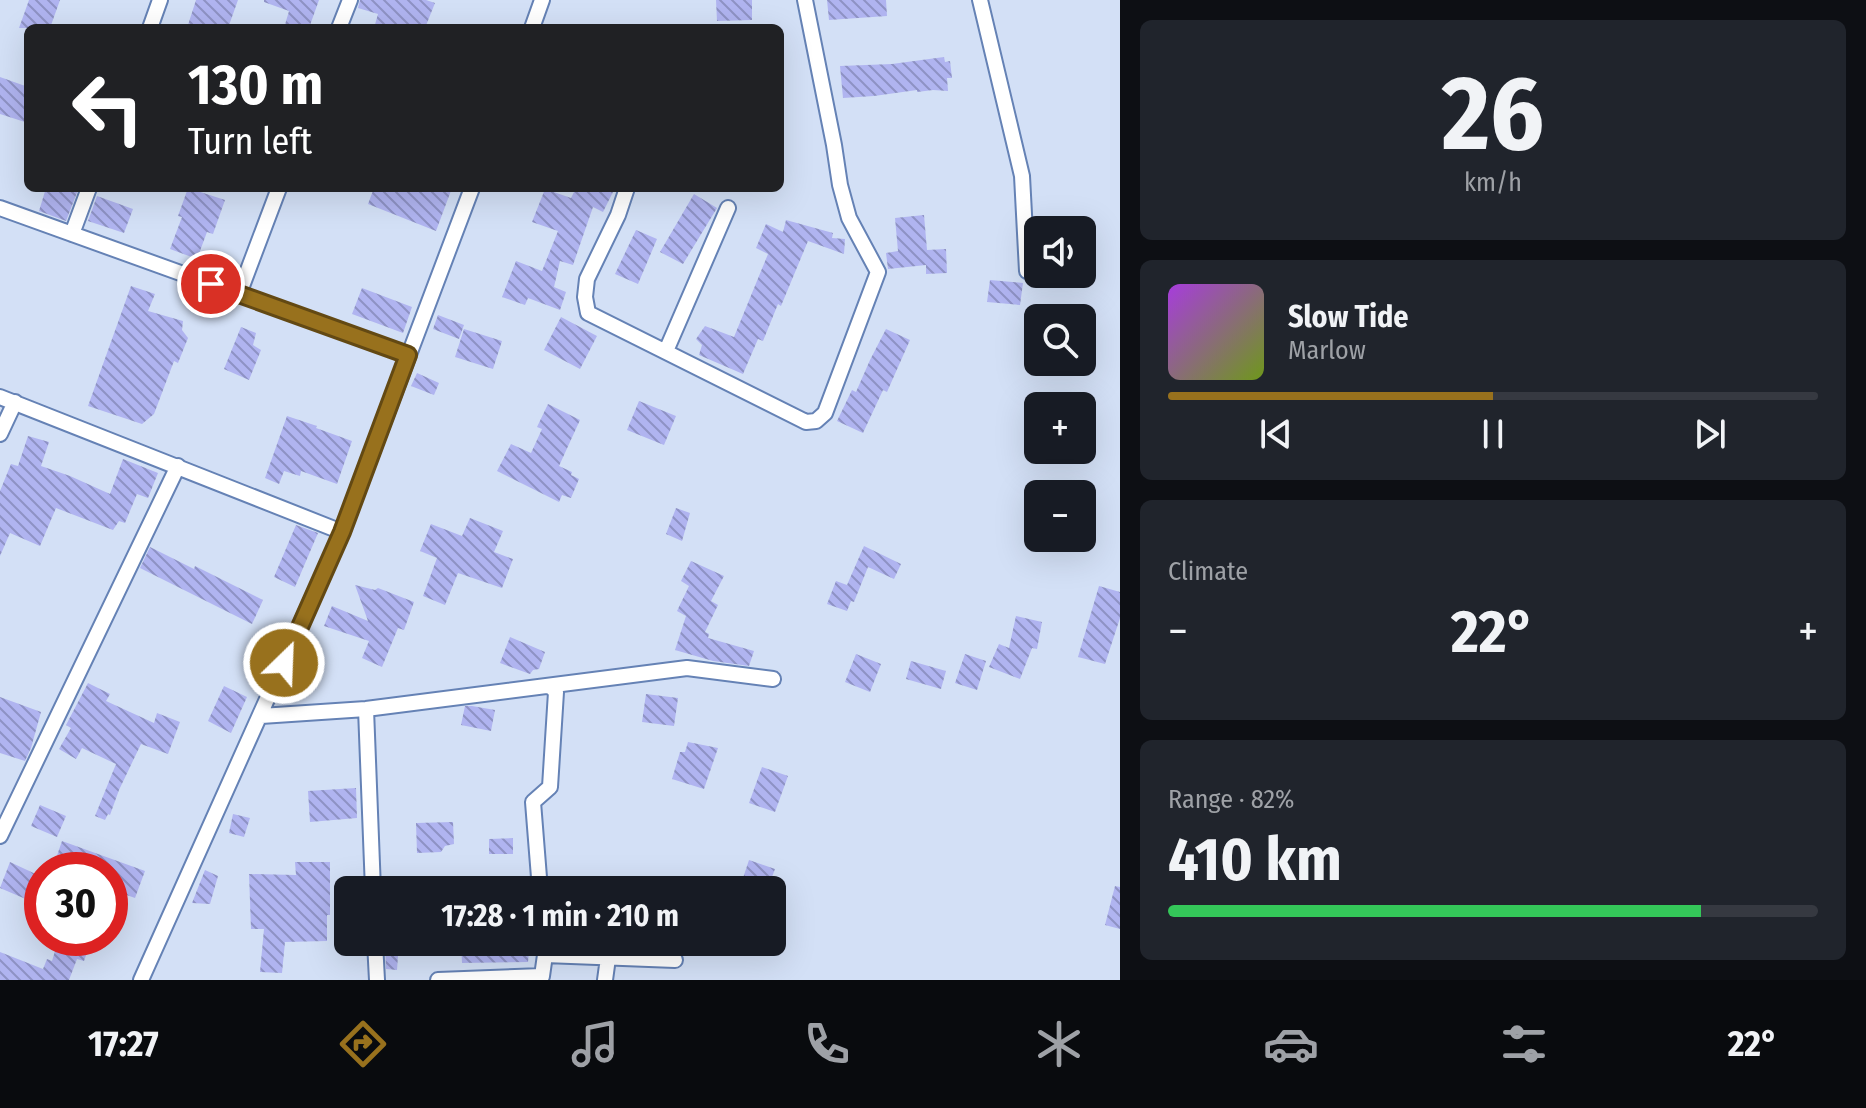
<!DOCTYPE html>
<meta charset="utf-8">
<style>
body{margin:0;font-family:"Fira Sans Condensed",sans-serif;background:#20242c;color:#f1f3f6;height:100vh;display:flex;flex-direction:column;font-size:30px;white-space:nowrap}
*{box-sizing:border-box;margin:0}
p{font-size:26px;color:#9ea1a6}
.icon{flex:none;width:44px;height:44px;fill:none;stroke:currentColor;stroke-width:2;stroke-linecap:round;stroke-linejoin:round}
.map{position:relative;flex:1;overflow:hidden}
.drawer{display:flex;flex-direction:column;gap:20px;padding:20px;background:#0d0f14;width:746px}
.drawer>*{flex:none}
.hud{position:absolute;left:24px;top:24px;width:760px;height:168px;border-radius:12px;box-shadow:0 8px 32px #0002;background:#202124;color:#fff;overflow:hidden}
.tools{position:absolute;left:1024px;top:216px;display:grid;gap:16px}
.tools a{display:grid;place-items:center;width:72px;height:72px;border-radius:12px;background:#171b24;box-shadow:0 8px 32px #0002;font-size:40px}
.speed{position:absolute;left:24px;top:852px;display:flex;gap:16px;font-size:40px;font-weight:700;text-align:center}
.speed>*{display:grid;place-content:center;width:104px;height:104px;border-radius:50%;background:#171b24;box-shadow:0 8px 32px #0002;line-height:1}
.speed .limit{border:12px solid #d22;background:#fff;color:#111}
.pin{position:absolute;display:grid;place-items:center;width:68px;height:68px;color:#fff;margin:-34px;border:4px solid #fff;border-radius:50%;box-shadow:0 2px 8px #0007}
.me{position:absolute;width:88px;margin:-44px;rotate:24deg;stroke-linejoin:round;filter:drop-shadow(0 0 6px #0008)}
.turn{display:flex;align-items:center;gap:28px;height:168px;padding:0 32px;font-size:36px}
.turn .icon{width:104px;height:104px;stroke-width:2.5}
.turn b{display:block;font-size:56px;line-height:68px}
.big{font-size:60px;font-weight:700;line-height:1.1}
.drawer .card{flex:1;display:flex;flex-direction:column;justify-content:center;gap:12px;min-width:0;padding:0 28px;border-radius:12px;background:#20242c}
.drawer .dial{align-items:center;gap:0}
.dial b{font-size:104px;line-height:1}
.song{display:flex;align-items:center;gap:24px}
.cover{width:96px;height:96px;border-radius:12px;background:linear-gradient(135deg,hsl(280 70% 55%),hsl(80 70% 35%))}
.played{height:8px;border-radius:4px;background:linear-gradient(90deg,#98711d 50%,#363941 50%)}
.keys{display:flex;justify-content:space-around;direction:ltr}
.heat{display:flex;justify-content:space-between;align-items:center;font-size:44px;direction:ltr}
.charge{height:12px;border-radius:6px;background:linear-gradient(90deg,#34c759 82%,#363941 0)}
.trip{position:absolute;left:334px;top:876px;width:452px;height:80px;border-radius:12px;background:#171b24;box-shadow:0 8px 32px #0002;font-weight:700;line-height:80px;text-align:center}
.tabs{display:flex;height:128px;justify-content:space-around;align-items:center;background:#090b0e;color:#9ea1a6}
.tabs .icon{width:56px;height:56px}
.tabs .on{color:#98711d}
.tabs b{font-size:36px;color:#f1f3f6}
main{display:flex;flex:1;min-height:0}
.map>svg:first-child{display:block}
.building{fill:url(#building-back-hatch)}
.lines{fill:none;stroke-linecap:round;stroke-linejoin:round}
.minor-casing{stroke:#6582b5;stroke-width:18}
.minor{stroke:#fff;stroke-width:14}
.route-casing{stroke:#634913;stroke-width:20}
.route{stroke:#98711d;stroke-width:14}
</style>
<main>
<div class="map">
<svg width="1120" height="980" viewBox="0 0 1120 980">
<defs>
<pattern id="building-back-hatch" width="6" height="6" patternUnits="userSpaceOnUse" patternTransform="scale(2)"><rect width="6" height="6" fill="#b0b4f0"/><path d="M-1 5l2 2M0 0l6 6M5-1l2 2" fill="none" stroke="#8e92c4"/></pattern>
</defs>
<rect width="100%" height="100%" fill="#d3e0f6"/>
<path class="building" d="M29,0H60L50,28H19Z
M196,0H238L228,28H187Z
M264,0H319L309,28H284L289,11L264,2Z
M360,0H426L435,3L425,28H374L378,14L358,8Z
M716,0H752V20L717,21Z
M827,0H886L887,16L829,20Z
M944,57L945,62L950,61L952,78H947L948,91L933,90L917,92V90L874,96L843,98L840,66L892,64Z
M0,77L28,87V123L0,114Z
M46,188L78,190L66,221L39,211Z
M188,188L225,200L213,234L207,232L197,259L170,249L182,217L178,216Z
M374,188H452L436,231L368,204Z
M576,188H615L603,212L593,207L573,265L560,261L554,287L566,292L560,310L528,298L525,305L502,297L516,261L542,271L558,231L532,222L545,189L571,198Z
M694,194L717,208L683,264L660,252Z
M97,196L133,209L124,233L88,221Z
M924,215L927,250L946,249L947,273L926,274V265L888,269L886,253L898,251L895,218Z
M786,220L833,233L832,238L845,239L844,254L808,241L781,306L778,304L763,341L758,339L743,374L699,355L702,345L696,339L705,326L734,337L768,254L756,248L766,224L783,232Z
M636,230L657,239L638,284L615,274Z
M990,280L1023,283L1020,305L987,302Z
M131,286L155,294L148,311L183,321L182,330L188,338L178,363L174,361L154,414L142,424L88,406Z
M362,288L412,307L403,333L352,314Z
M438,315L464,325L459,339L433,329Z
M561,317L597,336L580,369L544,350Z
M241,327L256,333L253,345L261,350L249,380L224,369Z
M464,329L502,341L493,369L455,357Z
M886,329L910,340L887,392L883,390L863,433L837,421L852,390L856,392L870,360Z
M417,373L439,383L434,395L411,386Z
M639,401L676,416L664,445L627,430Z
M548,404L580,420L559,466L572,472L571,475L579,479L571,498L562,495L559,502L497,471L511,444L531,453L542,429L537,427Z
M287,416L317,426L316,428L352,441L337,484L301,471L300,476L284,471L279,484L265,478Z
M28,436L49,442L41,466L70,476L110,494L123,459L158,473L148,498L137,494L125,523L119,521L113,530L56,508L40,546L10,533L0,556V491L11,464L18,466Z
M676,508L690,513L682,541L666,534Z
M470,518L503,531L494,552L513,559L502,588L458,573L445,605L423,596L437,558L420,551L431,524L462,536Z
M296,525L318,533L295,587L274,577Z
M864,546L901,564L894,579L868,567L854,602L851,601L847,611L827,604L836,581L847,585Z
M150,547L194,569L195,566L263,600L252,624L140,568Z
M691,561L724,576L711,601L718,605L705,632L709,634L708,638L754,651L749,666L713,661L675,650L686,616L677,611L689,586L681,581Z
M355,585L375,590L378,588L414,602L404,630L398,628L382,667L362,658L369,641L324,626L332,606L368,621Z
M1099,586L1120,592V618L1105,664L1078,657Z
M1016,616L1042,622L1037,649L1032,648L1020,679L989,667L999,644L1009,648Z
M510,637L545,652L539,669L533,670L530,674L500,663Z
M856,654L881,664L870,692L845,682Z
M965,654L986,661L977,690L955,683Z
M911,661L946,671L941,689L906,679Z
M88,683L110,694L106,701L154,723L157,713L180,722L168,754L141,744L119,790L110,815L108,814L105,820L95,816L116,764L82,748L76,759L59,749L71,728L66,725Z
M224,686L247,697L231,733L208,721Z
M646,694L678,698L674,726L642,722Z
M0,697L41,712L31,748L25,761L0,753Z
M465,706H472L495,710L491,731L461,725Z
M688,742L718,748L704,789L672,779L680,752H685Z
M762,767L788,776L775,812L749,803Z
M356,788L357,818L310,822L308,791Z
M40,805L66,816L57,837L31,826Z
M233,814L250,818L244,837L229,833Z
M453,822L454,844L445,846L441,852L417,853L416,823Z
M513,838V854H489V839Z
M62,841L145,871L135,898L110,889V870H52Z
M749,860L775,869L767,890H739Z
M10,862L42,877V906L0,888Z
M295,862H330V915H327V941L285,942L282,973L260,972L264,929H251L249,874L296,875Z
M205,870L218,876L210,904L192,903Z
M1115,886L1120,887V929L1105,925Z
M59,938H92L84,961L77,959L69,980H0V952L43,969L47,959L52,961Z
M385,942H399L397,970L386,969Z
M461,942H530L528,962L462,963Z"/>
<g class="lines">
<defs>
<path id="minor" d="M980,0L1022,176L1027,271
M150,28L160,0
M339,28L350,0
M532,28L542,0
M627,188L618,215L587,279L585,297L588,313L806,422L816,421L825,413L878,272L849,218L840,185L834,145L805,0
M0,208L408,355
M72,234L89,188
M239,294L279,188
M666,351L728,208
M0,397L342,532
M0,434L15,402
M366,709L373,890
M261,716L366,709L687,668L773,679
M0,836L178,466
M540,890L533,802L550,787L556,692L550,686
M375,942L377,980
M545,955L675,960
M141,980L342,532L472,188
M438,980L542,976L545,955L544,942
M605,980L608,958"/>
</defs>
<use href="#minor" class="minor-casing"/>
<use href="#minor" class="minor"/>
</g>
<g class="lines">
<defs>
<path id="route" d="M211,284L408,355L342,532L284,663"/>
</defs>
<use href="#route" class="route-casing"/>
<use href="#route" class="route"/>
</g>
</svg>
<div class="tools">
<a><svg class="icon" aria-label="sound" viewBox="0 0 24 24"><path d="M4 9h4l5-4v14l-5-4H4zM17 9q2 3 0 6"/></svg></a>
<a><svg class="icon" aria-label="search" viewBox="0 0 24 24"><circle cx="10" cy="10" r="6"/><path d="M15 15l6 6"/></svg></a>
<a>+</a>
<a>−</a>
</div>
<div class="speed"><div class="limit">30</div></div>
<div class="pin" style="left:211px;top:284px;background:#d93025"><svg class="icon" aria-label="arrive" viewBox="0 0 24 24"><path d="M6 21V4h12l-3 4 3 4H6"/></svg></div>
<svg class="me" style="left:284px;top:663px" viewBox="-20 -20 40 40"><circle r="17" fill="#98711d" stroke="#fff" stroke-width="3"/><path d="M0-11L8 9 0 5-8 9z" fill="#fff"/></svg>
<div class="trip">17:28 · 1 min · 210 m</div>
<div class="hud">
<div class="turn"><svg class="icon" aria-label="left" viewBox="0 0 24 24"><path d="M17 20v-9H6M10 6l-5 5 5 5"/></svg><div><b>130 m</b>Turn left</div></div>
</div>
</div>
<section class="drawer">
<div class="card dial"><b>26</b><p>km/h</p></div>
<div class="card">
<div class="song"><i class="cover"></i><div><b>Slow Tide</b><p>Marlow</p></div></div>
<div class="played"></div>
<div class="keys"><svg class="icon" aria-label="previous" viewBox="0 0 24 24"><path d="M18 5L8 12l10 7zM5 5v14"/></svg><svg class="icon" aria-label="pause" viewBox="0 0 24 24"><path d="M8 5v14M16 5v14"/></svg><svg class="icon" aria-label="next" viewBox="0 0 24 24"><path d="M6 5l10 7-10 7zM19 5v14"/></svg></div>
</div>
<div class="card"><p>Climate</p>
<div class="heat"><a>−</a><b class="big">22°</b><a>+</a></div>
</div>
<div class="card"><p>Range · 82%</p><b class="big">410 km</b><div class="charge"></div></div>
</section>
</main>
<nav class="tabs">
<b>17:27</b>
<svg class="icon on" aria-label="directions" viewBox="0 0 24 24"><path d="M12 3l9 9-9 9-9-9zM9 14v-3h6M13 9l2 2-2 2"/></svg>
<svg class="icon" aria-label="music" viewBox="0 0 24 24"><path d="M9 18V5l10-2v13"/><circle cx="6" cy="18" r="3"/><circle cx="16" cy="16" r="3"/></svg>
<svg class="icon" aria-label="phone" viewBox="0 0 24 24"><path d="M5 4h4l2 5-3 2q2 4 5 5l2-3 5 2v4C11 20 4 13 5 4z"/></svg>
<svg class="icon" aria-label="climate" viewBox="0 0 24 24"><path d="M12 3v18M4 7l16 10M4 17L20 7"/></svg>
<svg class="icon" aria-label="car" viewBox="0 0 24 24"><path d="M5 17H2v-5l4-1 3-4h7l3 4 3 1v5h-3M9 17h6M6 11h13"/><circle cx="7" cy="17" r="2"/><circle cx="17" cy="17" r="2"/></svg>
<svg class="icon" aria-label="filters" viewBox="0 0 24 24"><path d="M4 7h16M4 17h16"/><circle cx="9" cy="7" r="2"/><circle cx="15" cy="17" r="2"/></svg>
<b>22°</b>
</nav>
